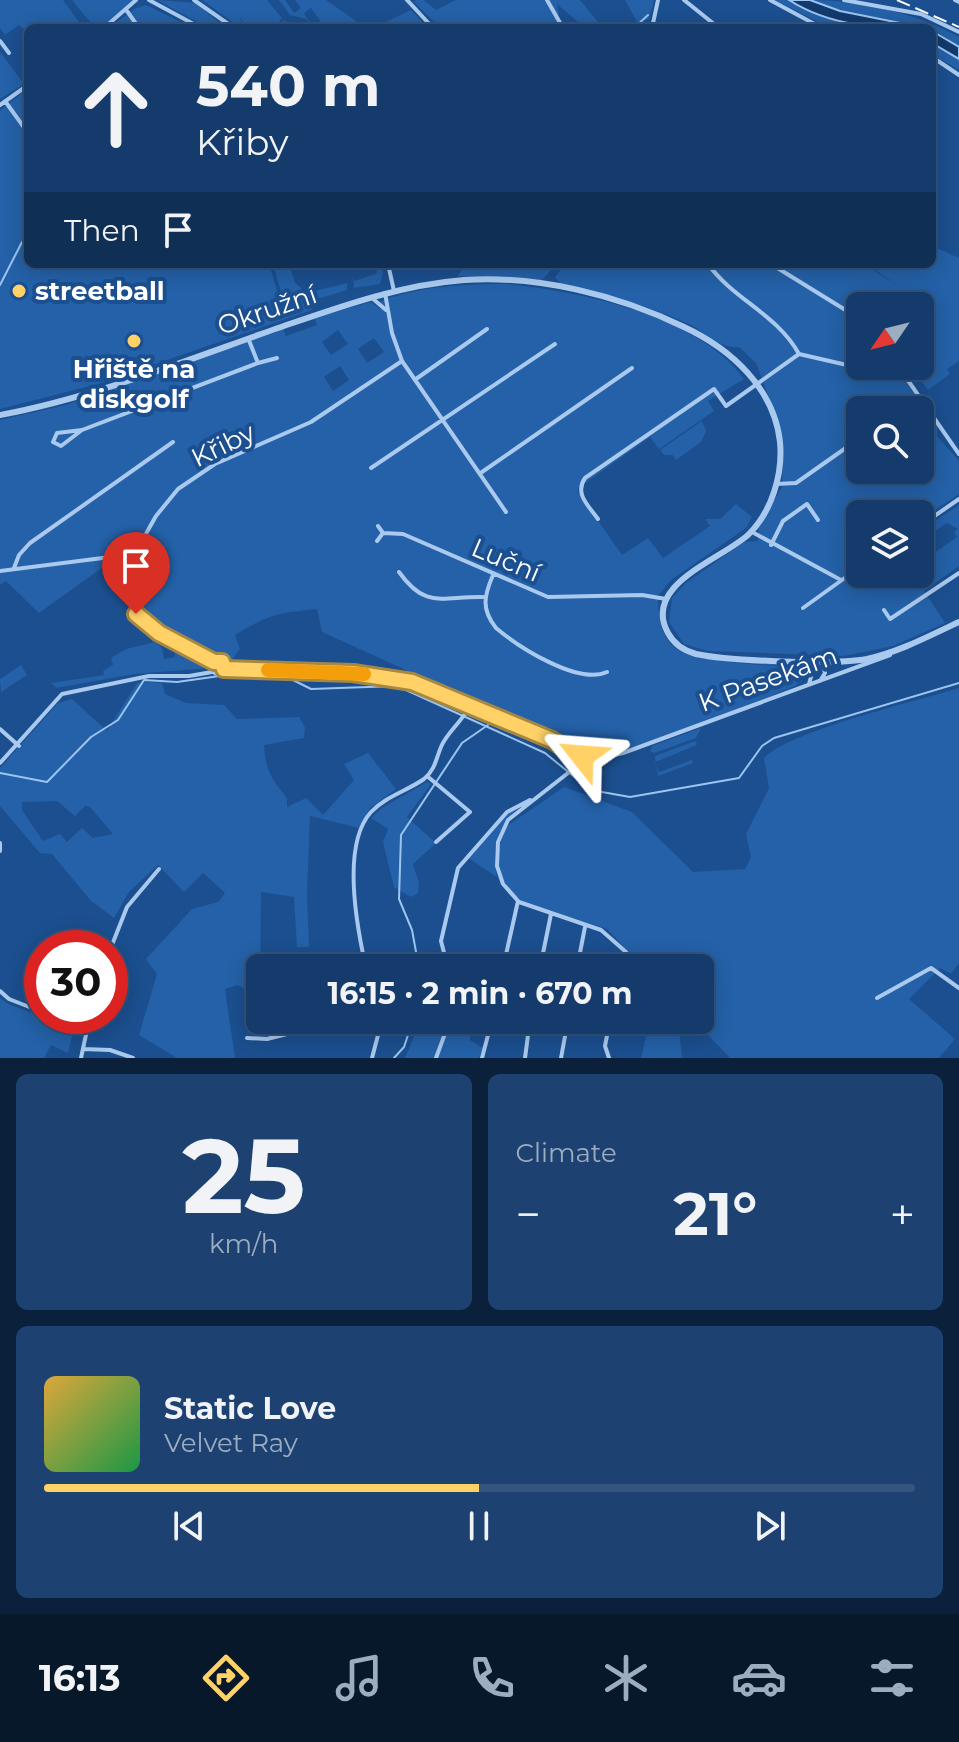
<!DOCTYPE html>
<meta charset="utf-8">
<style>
body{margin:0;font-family:Montserrat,sans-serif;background:#1d4271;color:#f1f3f6;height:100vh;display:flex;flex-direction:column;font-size:30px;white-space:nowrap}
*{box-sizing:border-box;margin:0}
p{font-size:26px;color:#9dadc1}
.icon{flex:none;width:44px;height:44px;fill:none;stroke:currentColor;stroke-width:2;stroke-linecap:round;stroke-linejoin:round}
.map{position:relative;height:1058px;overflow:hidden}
.details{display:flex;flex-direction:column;gap:16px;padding:16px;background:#0b203b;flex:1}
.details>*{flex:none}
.guide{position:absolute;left:24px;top:24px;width:912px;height:244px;border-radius:12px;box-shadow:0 4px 20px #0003,0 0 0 2px #33557e;background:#143b6b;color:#f1f3f6;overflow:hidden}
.needle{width:52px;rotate:235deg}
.controls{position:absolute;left:846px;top:292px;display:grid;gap:16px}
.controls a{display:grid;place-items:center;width:88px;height:88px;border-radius:12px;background:#143b6b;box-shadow:0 4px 20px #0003,0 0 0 2px #33557e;font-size:40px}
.speed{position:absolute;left:24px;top:930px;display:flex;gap:16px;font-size:40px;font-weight:700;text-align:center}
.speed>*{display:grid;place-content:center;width:104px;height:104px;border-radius:50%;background:#143b6b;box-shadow:0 4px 20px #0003,0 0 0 2px #33557e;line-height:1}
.speed .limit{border:12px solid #d22;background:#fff;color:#111}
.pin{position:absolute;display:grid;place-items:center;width:68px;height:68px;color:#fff;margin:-82px -34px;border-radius:50% 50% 50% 0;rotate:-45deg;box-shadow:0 0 8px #0007}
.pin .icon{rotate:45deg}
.me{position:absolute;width:88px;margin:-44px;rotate:298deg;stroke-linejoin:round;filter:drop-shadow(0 0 6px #0008)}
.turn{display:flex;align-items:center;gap:28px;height:168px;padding:0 40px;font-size:36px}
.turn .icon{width:104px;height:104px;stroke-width:2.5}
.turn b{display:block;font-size:56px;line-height:68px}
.then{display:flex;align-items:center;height:76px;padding:0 40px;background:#0003;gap:16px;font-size:30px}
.big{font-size:60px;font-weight:700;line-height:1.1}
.details .tile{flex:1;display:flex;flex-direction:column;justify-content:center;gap:12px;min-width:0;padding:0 28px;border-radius:12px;background:#1d4271}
.details .dial{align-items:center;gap:0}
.dial b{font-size:104px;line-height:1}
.song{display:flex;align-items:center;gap:24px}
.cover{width:96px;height:96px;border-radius:12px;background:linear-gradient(135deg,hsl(40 70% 55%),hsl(140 70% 35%))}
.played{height:8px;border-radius:4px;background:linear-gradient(90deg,#ffd166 50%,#33557e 50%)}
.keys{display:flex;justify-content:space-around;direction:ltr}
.heat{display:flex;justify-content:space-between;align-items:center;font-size:44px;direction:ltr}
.details .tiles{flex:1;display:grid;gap:16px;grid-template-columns:1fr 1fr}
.tile:last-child{grid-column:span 2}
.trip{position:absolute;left:246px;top:954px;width:468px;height:80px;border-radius:12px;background:#143b6b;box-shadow:0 4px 20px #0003,0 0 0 2px #33557e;font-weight:700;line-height:80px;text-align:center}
.dock{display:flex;height:128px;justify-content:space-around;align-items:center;background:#08182b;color:#9dadc1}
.dock .icon{width:56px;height:56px}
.dock .selected{color:#ffd166}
.dock b{font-size:36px;color:#f1f3f6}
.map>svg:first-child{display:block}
.green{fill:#2461a8;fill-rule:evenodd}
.water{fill:#123a6d;stroke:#9cc4f0;stroke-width:2}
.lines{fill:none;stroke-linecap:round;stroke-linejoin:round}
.stream{stroke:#9cc4f0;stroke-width:2}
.minor{stroke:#a9c9ee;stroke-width:4}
.tertiary{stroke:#a9c9ee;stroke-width:6}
.rail{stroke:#fff;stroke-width:2;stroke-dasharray:14 6;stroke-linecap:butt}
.route-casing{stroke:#a68842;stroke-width:20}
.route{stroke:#ffd166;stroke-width:14}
.slow{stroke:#f59e0b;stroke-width:14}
.poi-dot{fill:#ffd166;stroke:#1b4f8f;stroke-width:3}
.labels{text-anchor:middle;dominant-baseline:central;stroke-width:8;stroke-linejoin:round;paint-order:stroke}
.poi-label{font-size:26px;font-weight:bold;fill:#fff;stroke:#1b4f8f;text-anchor:start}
.street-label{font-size:26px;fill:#fff;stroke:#1b4f8f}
</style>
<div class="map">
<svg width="959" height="1058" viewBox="0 0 959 1058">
<rect width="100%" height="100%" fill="#1b4f8f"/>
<path class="green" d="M0,0H63L83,28H28V32L19,25L5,35L0,28Z
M72,0H132V1L104,26L95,28Z
M157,0L196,3L225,28H208Z
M202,0H267L282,18L277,24L285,20L292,28H248L239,16L245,28H241Z
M279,0H285L294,13L301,8L295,0H326L366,28H325L311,8L304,13L313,28L306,19L290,15Z
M416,0H424L436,10L456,0H580L603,28H585L557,4L559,15H555L561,28H440L414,2Z
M625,0H654L649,19L637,22Z
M775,0H789L820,16L874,28H830Z
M810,0C859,0 916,13 959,37V47L932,28L840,11Z
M146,5L193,28H109L134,9Z
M411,10L428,28H373Z
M932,43L959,59V70L932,54Z
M1,53L24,84L0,99V54Z
M28,88V264H269L283,309L293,305L285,306L273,264H289L295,283L307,293L347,283V290L311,301L312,310L98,384L0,409V111Z
M932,246L959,258V361L947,369L950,374L928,390L918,377L908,385L937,425V436L959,461V494L920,520V514H860V574H920V531L959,505V566L924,591L945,623L893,646L844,656L707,651L684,644L669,622L672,598L686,583L744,542L758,541L759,527L782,487L783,449L780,427L756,363L739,347C719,349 706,332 689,324C648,305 606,294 562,284L555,278L564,264H864L901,288L911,301L901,288L867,264H932ZM860,306H920V366H860ZM860,410H920V470H860ZM947,523L958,529L954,532L957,537L931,555L921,541Z
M375,264H381L383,273L380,284L354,288L353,277L355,281L377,273Z
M465,264L506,270L507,264H548L552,269L542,280L458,276Z
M507,284C580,292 698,315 744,379L708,401L714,411L659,449L650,437L578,488V492L622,555L648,538L663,558L710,526L705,519H720L736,504L752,517L746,528L671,580L658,596C658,655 685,658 734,661C758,662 781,663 804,664L811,671L799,684L801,677L797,667L715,661L796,668L800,677L797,685C768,698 613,759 593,755C577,751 570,740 557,732C547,726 537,727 527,725L322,632L317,609C278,613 269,614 235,635L240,649L230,663L159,634L133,606L106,565L39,613L6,581L0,585V420L66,405L283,329L286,336L317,325L315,319L321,316L371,302L381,309V301C422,286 463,284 507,284ZM338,330L348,344L331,355L322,342ZM374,338L384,352L367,363L358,349ZM340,366L349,380L333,391L324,377Z
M702,421L706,431L701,442L676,460L673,455H664L660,450Z
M157,636L223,667L134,674L57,688L51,683L104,675L103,671L113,665L111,658L126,649L155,642L162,648L164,659L175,657L174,647Z
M21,665L27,675L1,692L0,679Z
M149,682L162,683L165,694L186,703L224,705L237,719L299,717L305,727L304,738L264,745C266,772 271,778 287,798V807L306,798L323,815L354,780L344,764L368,753L396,789L370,808L359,828L310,816L307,894L309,947H297L294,897L261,892L260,999L238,985L225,989L235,1058H177L139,1035L157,974L146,959L192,909L218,902L225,893L203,873L184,892L158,865L129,892L114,918L91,901L52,854L40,853L0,806V768L58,703L72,699L107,731L137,683ZM57,801L75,816L85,806L90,807L113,834L93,838L82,828L67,842L60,834L43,841L22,810V802Z
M959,688V963L951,974L940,968L909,999L955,1039L939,1058H730L694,1020H700V968H644L607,929L526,903C497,887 492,854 507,826L564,787L632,812L693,872L745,869L751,857L746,834L769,788L764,758C789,731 917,701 959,688Z
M701,728L696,738L654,753L650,751L652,746Z
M695,741L697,745L655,762L659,772L692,760L693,763L658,776L655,756Z
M427,782L431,784L407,817L436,843L413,864L419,883L418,893L411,897L394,887L383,842L388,829L371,818L382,808Z
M520,806C498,827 491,847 497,877L468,858L510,811Z
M0,998L8,1004L74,1028L68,1053L51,1045L44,1058H0Z
M421,1020L472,1022L470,1040L483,1048L479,1058H405Z
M650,1020H678L682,1058H641Z"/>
<path class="water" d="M789,0H810L840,11L925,28C877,28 831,27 789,0Z
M932,31L959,47V59L932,43Z"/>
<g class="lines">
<path class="stream" d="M634,28L648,15
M0,285L22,242
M0,773L47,782L91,737L118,720L144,680L177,682L248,672L283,675L311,689L397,686L545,753L588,788L602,792L630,797L739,778L762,746L774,738L959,683
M419,968L412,930L399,899L401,835L462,743L488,725
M394,1058L404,1047L413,1020"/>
<path class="minor" d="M149,0L201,28
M194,0L234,28
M407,0L433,28
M547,0L563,28
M684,0L719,28
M770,0L822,28
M844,0L921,14L959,32
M955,0L959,2
M127,11L139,28
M104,28L136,0
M652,28L658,0
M0,41L9,53
M932,57L959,75
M5,101L28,133
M0,105L28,85
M388,264L394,291
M708,264C734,300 777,314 799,354
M771,264L860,319
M385,293L392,333L402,361L506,512
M372,298L386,310
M258,363L277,358
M898,366L959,454
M416,379L487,329
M82,430L57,433L53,442L61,446L82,430L258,363L248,338
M371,468L555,344
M482,472L632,368
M776,484L796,483L860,438
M598,519C589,506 574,494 585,478L714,389L726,406L799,354L886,374L900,369
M378,526L383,533
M920,526L959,499
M752,532L841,580
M377,541L383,533L403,534L548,597L642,595L666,599
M771,545L783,521L807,504L818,520
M14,568L19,555L30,543L173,442
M0,571L134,554
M399,572C426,610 442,596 483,597
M493,575C484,596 481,609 496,628C520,648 578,685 607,672
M803,608L860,567
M884,610L890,619L959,573
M211 667a7 7 0 1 1 14 0a7 7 0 1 1-14 0Z
M214,662L152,629L128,602L125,582L130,562L156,516L178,489L215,464L311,422L402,361
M224,669L353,673L412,682L552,740L577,757
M820,681L825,673L822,660
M809,684L815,662
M0,729L19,746
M575.5 762a5.5 5.5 0 1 1 11 0a5.5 5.5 0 1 1-11 0Z
M586,762L623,753L890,655
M0,763L62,694L149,676H189L212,672
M577,766L508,820L498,842L497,866L503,884L519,902L601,930L626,952L621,968
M427,776L470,812L436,842
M0,843V851
M110,950L127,907L159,869
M366,968C357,928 341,845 371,812C386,796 407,791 424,779C435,770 436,759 441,747C447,732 462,722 469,707
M448,968L441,941L458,868L507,812L530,800
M503,968L518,901
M540,968L551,914
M577,968L585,927
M0,991L9,999L42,1012
M877,998L931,968L959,988
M54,1016L85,1028
M247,1038L267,1039L299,1031L303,1026L300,1020
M84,1049L110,1050L133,1058
M81,1058L90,1016
M372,1058L382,1020
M436,1058L450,1020
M482,1058L492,1020
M525,1058L530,1020
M561,1058L568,1020
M609,1058L605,1046L610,1020"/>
<path class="tertiary" d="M0,415C95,397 187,360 278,328C339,307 399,285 464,280C538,275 618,295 684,327C731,349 774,388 780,442C783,474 772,511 749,534C723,559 641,584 668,633C674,644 685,651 696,654C728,661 835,665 867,659C899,652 929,636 959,622"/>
<path class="rail" d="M897,0L959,27"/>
</g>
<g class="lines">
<defs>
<path id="route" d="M136,614L159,633L214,662H222L224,669L353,673L412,682L552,740L577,757L582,756"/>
</defs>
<use href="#route" class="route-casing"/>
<use href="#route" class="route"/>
<path class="slow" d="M268,670L364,674"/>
</g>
<g class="poi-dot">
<circle cx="19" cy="291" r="8"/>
<circle cx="134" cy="341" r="8"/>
</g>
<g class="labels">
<g class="poi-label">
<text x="35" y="291">streetball</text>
<text x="134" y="369" text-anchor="middle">Hřiště na<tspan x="134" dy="30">diskgolf</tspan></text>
</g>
<g class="street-label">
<text transform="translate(267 310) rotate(-19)">Okružní</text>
<text transform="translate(223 445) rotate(-26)">Křiby</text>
<text transform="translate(506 560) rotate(23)">Luční</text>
<text transform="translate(768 679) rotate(-20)">K Pasekám</text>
</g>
</g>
</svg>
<div class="controls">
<a><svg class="needle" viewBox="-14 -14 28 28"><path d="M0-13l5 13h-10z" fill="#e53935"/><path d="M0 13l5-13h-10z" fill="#9dadc1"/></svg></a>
<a><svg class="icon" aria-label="search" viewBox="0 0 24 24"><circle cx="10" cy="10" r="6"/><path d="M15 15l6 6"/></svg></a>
<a><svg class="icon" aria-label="layers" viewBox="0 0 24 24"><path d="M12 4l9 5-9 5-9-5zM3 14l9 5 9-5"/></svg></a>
</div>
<div class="speed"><div class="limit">30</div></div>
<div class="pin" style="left:136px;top:614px;background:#d93025"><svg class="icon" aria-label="arrive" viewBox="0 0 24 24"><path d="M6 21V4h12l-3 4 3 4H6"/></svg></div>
<svg class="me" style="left:582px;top:756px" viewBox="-20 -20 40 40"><path d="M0-17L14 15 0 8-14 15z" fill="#ffd166" stroke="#fff" stroke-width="4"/></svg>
<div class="trip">16:15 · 2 min · 670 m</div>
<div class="guide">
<div class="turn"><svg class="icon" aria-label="ahead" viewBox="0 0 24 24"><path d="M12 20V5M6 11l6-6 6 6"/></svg><div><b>540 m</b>Křiby</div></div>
<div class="then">Then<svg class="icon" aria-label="arrive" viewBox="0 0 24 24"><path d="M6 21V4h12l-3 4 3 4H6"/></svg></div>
</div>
</div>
<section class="details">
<div class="tiles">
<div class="tile dial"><b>25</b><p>km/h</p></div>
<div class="tile"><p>Climate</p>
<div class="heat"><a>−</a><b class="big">21°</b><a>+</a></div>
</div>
<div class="tile">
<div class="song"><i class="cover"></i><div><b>Static Love</b><p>Velvet Ray</p></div></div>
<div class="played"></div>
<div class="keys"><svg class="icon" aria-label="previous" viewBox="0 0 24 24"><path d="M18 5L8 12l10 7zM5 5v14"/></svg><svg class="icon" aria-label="pause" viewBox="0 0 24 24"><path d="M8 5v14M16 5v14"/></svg><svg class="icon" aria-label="next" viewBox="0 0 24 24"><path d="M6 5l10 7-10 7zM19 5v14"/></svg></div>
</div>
</div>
</section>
<nav class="dock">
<b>16:13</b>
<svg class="icon selected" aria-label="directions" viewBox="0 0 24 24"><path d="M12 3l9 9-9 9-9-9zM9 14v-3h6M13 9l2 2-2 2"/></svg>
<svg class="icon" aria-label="music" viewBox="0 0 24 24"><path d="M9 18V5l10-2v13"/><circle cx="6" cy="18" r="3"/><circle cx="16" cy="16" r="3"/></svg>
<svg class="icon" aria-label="phone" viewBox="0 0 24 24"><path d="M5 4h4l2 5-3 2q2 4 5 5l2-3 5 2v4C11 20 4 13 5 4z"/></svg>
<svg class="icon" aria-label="climate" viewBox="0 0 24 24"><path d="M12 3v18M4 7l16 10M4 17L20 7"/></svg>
<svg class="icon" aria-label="car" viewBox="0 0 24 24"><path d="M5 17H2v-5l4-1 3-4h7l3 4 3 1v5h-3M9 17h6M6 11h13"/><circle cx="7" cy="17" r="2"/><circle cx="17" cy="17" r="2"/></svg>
<svg class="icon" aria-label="filters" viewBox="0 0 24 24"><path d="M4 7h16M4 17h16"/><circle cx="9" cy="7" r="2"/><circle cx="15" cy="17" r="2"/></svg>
</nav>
